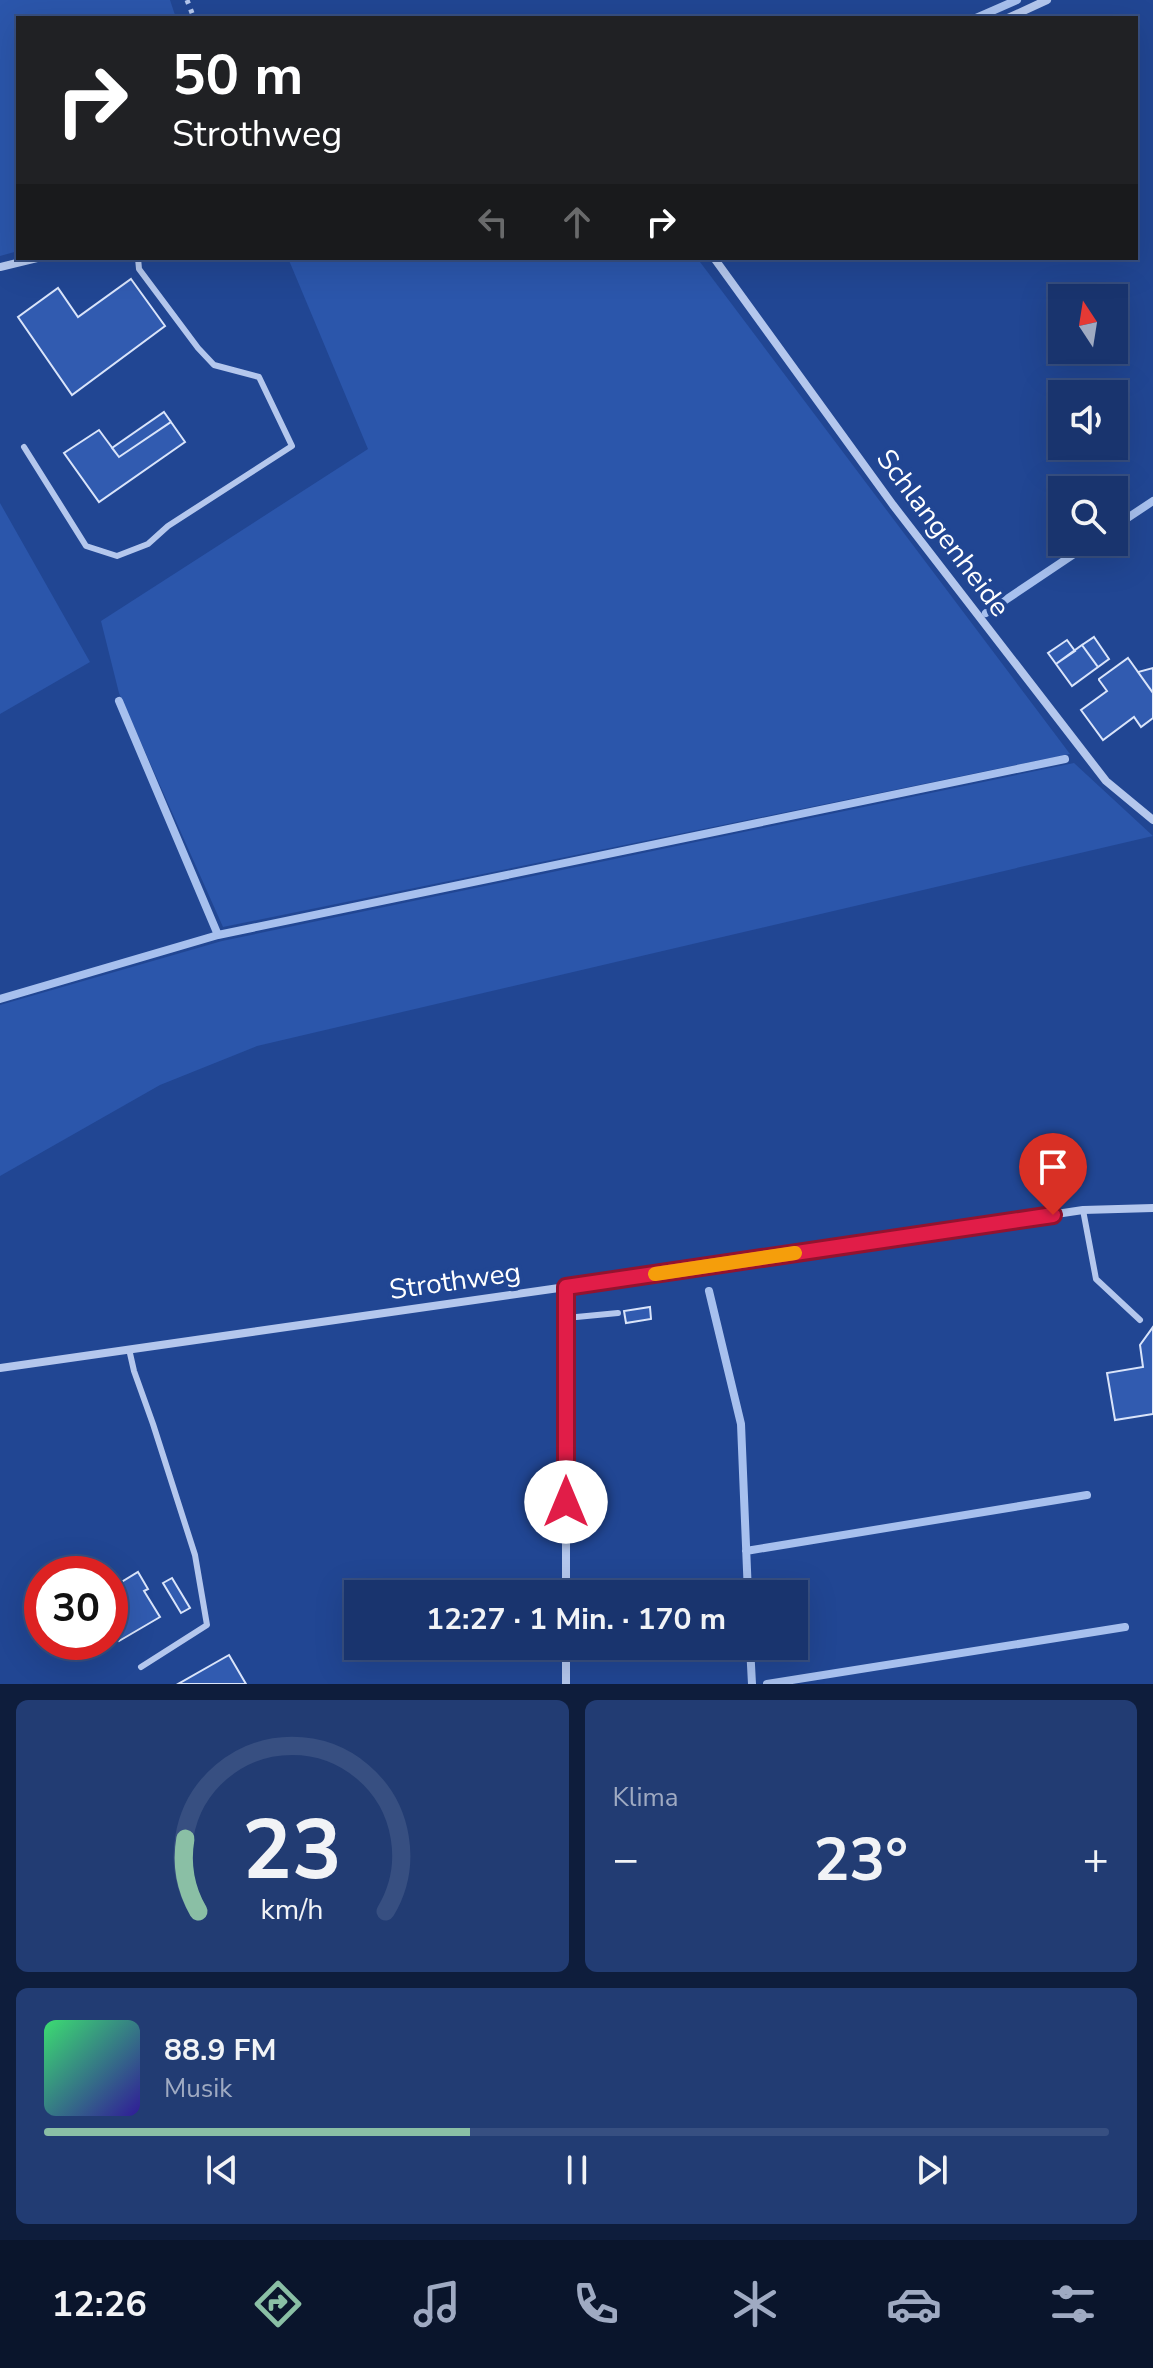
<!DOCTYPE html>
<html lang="de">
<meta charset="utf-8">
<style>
body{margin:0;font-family:"Nunito Sans",sans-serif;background:#223c73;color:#f1f3f6;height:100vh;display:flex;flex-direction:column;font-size:30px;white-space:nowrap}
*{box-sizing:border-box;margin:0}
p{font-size:26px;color:#9faac2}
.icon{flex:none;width:44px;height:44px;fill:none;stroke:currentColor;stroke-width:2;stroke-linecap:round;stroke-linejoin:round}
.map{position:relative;height:1684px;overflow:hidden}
.details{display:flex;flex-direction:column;gap:16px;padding:16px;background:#0e1d3c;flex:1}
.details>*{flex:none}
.banner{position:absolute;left:16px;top:16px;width:1122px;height:244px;border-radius:0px;box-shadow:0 8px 32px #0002,0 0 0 2px #374f81;background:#202124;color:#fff;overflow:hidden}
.needle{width:52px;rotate:348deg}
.fabs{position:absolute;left:1048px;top:284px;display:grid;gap:16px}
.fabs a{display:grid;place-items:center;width:80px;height:80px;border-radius:0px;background:#19346e;box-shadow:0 8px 32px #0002,0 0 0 2px #374f81;font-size:40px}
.speed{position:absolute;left:24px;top:1556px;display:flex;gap:16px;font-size:40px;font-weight:700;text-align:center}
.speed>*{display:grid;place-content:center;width:104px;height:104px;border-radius:50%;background:#19346e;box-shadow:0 8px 32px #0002,0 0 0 2px #374f81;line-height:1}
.speed .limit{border:12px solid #d22;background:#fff;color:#111}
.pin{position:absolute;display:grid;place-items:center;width:68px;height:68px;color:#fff;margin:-82px -34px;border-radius:50% 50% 50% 0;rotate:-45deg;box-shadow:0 0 8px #0007}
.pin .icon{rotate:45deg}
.me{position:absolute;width:88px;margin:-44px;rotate:0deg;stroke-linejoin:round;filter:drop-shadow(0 0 6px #0008)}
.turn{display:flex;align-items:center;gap:28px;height:168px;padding:0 24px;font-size:36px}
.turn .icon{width:104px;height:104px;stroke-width:2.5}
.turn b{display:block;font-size:56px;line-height:68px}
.lanes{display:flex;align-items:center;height:76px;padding:0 24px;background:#0003;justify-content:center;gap:40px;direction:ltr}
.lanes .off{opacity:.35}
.big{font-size:60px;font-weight:700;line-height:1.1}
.details .tile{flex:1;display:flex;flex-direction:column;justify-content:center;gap:12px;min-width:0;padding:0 28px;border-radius:12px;background:#223c73}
.details .dial{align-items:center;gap:0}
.dial svg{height:208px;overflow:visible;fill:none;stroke:#374f81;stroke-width:7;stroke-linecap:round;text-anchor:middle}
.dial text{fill:#f1f3f6;stroke:none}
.song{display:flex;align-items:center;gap:24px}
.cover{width:96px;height:96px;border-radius:12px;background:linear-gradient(135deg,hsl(140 70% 55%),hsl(250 70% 35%))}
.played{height:8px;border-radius:4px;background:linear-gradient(90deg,#8abfa5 40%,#374f81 40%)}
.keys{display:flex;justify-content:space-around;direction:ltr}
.heat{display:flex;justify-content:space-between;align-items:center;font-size:44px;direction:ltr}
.details .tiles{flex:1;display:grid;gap:16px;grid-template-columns:1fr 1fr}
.tile:last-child{grid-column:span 2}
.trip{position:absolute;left:344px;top:1580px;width:464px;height:80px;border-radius:0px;background:#19346e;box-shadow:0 8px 32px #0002,0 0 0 2px #374f81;font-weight:700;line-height:80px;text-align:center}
.tab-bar{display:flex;height:128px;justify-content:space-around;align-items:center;background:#0a152c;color:#9faac2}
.tab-bar .icon{width:56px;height:56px}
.tab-bar .selected{color:#8abfa5}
.tab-bar b{font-size:36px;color:#f1f3f6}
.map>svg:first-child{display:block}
.green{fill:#2b56ab}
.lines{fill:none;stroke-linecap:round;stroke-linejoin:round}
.stream{stroke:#a7c0ee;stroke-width:8}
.building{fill:#315bb0;stroke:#d9e4fa;stroke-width:2}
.path{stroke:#b4c7ed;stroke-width:5;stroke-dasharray:4 6;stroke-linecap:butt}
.service{stroke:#b4c7ed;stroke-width:6}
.minor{stroke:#b4c7ed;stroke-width:8}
.route-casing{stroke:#92132f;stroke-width:20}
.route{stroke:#e11d48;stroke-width:14}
.slow{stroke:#f59e0b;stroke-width:14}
.labels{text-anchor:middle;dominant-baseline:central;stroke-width:8;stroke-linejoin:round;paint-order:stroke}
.street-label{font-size:28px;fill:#fff;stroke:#214693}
</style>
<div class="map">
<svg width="1153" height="1684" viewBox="0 0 1153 1684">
<rect width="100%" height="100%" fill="#214693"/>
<path class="green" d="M0,0H170L176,18H18V251L0,256Z
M288,258H697L1070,754L223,927L119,693L101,621L368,449Z
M0,503L90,662L0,714Z
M1074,763L1153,836L257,1046L160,1085L0,1176V1005L222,941Z"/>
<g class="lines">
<path class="stream" d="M976,18L1017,0
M1114,527L1153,501
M986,613L1092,542
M119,701L218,935
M0,999L218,935L1065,759
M709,1291L741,1424L748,1594
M746,1551L1087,1495
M750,1646L752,1684
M767,1684L1125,1627"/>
</g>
<path class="building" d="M131,279L165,326L72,395L18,317L58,288L78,317Z
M164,412L171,422L119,457L112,448Z
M171,422L185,442L99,502L64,453L99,430L119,457Z
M1094,637L1109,659L1098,667L1082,645Z
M1067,640L1075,651L1056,664L1048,653Z
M1082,645L1098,667L1072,686L1056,664Z
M1128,658L1153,693V718L1141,727L1134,717L1103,740L1081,710L1107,691L1099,680V679Z
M1153,668V693L1138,672Z
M650,1307L651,1319L626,1323L624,1311Z
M1153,1327V1414L1115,1420L1107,1373L1143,1367L1140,1345Z
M138,1572L148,1589L144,1591L160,1617L119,1641L110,1627V1589Z
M172,1578L190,1608L181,1613L163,1583Z
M229,1655L246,1684H178Z"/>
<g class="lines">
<path class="path" d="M187,0L194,18"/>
<path class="service" d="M24,447L86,546L117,556L148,544L168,526L292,446L259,377L214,365L198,348L139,269L138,258
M1083,1210L1096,1279L1140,1320
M566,1318L618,1313
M129,1349L134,1371L153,1424L195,1555L207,1625L141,1667"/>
<path class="minor" d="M1008,18L1047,0
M714,258L893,505L1106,781L1153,820
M0,267L37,258
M566,1287V1594
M0,1368L566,1287L1083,1210L1153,1208
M566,1646V1684"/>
</g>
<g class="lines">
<defs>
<path id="route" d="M566,1502V1287L1053,1215"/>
</defs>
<use href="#route" class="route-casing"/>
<use href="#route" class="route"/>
<path class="slow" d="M655,1274L795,1253"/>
</g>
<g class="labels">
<g class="street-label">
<text transform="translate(943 533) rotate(53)">Schlangenheide</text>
<text transform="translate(455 1281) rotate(-8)">Strothweg</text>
</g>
</g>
</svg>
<div class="fabs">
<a><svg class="needle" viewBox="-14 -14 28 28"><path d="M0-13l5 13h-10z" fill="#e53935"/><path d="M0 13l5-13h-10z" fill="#9faac2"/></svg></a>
<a><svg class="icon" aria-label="sound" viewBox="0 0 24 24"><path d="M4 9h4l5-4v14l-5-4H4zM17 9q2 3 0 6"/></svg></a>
<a><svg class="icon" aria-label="search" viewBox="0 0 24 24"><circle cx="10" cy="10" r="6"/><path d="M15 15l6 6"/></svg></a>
</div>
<div class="speed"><div class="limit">30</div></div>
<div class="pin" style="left:1053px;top:1215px;background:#d93025"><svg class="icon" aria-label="arrive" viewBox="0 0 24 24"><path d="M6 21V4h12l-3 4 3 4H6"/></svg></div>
<svg class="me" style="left:566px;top:1502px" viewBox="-20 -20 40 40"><circle r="19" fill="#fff"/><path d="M0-13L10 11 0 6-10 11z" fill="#e11d48"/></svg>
<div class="trip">12:27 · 1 Min. · 170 m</div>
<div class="banner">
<div class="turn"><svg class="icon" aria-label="right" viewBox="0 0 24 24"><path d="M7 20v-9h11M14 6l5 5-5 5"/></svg><div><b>50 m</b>Strothweg</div></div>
<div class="lanes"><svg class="icon off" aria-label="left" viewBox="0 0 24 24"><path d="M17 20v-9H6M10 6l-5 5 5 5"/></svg><svg class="icon off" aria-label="ahead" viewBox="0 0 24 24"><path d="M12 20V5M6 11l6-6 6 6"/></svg><svg class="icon" aria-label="right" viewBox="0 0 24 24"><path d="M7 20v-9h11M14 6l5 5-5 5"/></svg></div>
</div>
</div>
<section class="details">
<div class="tiles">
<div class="tile dial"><svg viewBox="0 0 100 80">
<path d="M14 69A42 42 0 1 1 86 69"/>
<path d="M14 69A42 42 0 0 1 9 41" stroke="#8abfa5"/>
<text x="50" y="56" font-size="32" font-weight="700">23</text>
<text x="50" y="72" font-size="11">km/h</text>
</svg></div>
<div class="tile"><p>Klima</p>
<div class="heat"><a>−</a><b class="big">23°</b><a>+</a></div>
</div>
<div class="tile">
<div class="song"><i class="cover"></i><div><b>88.9 FM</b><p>Musik</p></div></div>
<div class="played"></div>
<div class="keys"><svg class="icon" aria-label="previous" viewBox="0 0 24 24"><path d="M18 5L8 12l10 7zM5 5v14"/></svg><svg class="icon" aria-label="pause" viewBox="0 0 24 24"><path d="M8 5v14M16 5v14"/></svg><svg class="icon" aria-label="next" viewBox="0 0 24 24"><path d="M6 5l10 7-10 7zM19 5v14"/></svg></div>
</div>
</div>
</section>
<nav class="tab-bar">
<b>12:26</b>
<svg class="icon selected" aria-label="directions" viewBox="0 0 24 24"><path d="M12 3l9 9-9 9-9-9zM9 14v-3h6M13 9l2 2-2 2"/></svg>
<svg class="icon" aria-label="music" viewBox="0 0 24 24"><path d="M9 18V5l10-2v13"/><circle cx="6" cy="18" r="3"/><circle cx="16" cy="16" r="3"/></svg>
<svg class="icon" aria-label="phone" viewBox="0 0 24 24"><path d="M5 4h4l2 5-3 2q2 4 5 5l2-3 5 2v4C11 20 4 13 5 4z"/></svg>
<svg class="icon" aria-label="climate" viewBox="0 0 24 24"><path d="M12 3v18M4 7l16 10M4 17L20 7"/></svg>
<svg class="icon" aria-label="car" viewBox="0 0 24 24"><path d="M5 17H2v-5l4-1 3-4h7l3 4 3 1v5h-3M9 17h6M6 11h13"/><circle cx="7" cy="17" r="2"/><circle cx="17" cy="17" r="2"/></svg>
<svg class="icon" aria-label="filters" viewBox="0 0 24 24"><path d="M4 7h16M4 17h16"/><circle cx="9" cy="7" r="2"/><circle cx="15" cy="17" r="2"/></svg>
</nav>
